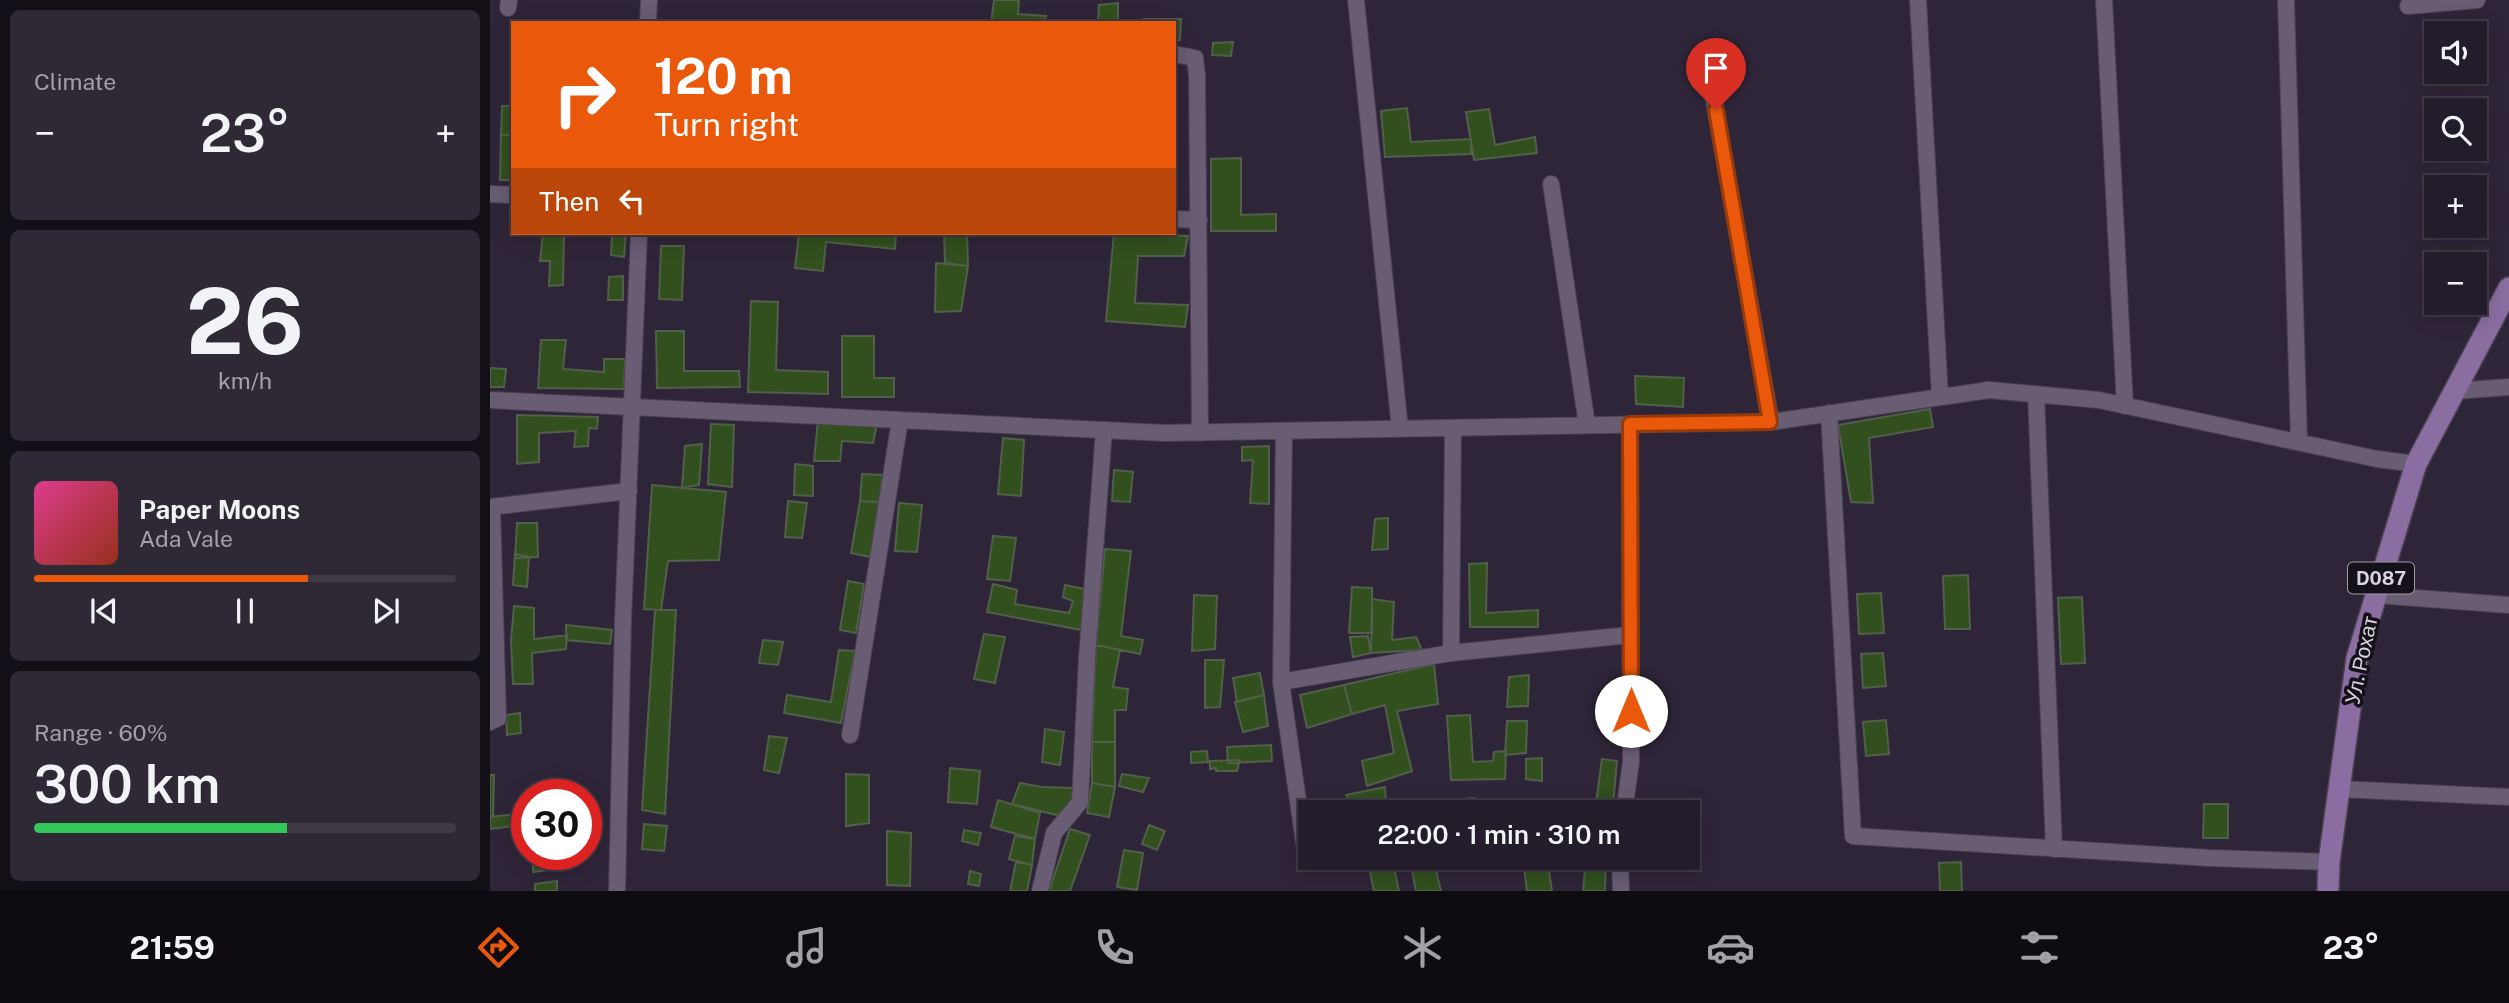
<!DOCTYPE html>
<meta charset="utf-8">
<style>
body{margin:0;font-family:"Public Sans",sans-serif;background:#2f2936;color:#f1f3f6;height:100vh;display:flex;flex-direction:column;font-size:26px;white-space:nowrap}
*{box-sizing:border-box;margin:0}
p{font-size:23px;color:#a3a1a8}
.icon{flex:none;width:38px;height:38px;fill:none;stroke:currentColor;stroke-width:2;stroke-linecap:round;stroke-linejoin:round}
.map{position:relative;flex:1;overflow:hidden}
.drawer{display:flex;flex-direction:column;gap:10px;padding:10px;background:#130f17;width:490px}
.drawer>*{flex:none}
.top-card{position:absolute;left:21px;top:21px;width:665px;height:214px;border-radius:0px;box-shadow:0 4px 18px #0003,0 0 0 2px #403a47;background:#ea580c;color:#fff;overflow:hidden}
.buttons{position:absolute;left:1934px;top:21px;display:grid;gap:14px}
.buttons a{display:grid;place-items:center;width:63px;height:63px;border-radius:0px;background:#231c2a;box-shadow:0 4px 18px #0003,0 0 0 2px #403a47;font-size:35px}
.speed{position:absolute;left:21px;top:779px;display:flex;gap:14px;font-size:35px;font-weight:700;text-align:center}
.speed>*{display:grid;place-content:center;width:91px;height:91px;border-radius:50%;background:#231c2a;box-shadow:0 4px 18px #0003,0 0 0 2px #403a47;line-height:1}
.speed .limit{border:10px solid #d22;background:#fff;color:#111}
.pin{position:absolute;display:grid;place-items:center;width:60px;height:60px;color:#fff;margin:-72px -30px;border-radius:50% 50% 50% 0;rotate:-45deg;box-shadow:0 0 7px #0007}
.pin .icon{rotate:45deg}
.me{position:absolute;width:77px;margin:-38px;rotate:0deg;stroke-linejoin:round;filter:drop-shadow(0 0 5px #0008)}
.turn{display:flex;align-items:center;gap:24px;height:147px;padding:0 28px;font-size:32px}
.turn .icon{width:91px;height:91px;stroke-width:2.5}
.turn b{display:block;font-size:49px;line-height:60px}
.then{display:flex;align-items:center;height:66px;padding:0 28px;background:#0003;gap:14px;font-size:26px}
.big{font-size:52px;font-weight:600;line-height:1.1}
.drawer .card{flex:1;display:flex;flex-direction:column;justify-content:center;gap:10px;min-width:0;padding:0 24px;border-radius:10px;background:#2f2936}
.drawer .dial{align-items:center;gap:0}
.dial b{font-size:91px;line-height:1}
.song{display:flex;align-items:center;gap:21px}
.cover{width:84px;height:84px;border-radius:10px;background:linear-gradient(135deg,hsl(330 70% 55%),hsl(10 70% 35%))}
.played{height:7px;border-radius:4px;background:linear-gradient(90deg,#ea580c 65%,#403a47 65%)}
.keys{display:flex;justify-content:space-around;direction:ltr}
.heat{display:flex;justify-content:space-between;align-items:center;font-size:38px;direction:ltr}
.charge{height:10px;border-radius:5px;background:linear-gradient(90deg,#34c759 60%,#403a47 0)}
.trip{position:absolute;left:808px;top:800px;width:402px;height:70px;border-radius:0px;background:#231c2a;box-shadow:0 4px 18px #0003,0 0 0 2px #403a47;font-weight:600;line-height:70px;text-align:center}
.tab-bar{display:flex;height:112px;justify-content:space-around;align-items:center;background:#0e0b11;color:#a3a1a8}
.tab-bar .icon{width:49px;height:49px}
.tab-bar .current{color:#ea580c}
.tab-bar b{font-size:32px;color:#f1f3f6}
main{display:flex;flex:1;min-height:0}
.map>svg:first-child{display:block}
.building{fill:#31501e;stroke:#525f4b;stroke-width:2}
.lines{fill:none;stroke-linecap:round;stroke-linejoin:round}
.minor-casing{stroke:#4a4151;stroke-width:18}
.primary-casing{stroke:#4a4151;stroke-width:24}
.minor{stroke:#685d72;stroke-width:16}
.primary{stroke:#8a6da1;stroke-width:21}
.route-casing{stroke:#983908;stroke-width:18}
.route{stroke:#ea580c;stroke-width:12}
.labels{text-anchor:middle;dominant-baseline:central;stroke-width:7;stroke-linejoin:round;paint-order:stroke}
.shield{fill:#151119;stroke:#9f99a4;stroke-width:2}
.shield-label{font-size:19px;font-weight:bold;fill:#dad3e0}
.street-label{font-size:21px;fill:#dad3e0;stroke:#151119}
</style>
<main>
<section class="drawer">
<div class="card"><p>Climate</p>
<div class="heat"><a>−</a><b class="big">23°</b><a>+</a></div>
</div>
<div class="card dial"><b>26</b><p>km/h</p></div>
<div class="card">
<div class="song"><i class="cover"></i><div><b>Paper Moons</b><p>Ada Vale</p></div></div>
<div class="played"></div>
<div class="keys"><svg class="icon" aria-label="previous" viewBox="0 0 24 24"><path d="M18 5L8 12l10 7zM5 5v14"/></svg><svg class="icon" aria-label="pause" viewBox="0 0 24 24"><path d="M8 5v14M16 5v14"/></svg><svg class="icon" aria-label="next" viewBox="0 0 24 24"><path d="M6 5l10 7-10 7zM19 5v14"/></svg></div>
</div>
<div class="card"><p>Range · 60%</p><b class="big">300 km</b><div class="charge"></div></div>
</section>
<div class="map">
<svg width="2019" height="891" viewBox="0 0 2019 891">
<rect width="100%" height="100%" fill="#2f2538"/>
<path class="building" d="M504,0H529L528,14L556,16L554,23H501Z
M628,3V23H608L609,5Z
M654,19H691L690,40L684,41V23H654Z
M743,42L741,56L722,55L723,43Z
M12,106H23V135H11Z
M917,108L921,142L981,139V154L895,157L891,111Z
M999,109L1005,145L1045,137L1047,153L984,160L976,112Z
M11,135H23V180H10Z
M751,158V215L786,214V231H721V159Z
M53,233H74L73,285L59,286L60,261H50Z
M122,233H136L134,257L121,255Z
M309,233H406L405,249L336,242L333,271L305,268Z
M454,233H477L478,266L455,263Z
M624,233L698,236L694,256H648L645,303L698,305L695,327L616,321Z
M171,246H194L192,300L169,299Z
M446,263L478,266L471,311L445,312Z
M133,276V300H118L119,277Z
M261,301L288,302L286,370L338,372V394L258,392Z
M166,331H194V371H249L250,387L167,388Z
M352,336H384V378H404V397H352Z
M51,340H76L73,369L114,372V359H135L134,389L48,388Z
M0,368L16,369L14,387H0Z
M1145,376L1194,378L1193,407L1146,404Z
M1440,409L1443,427L1379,438L1383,503L1361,502L1348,425Z
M27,415L108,417L107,429L99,428L98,446L84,447L86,431L49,433V462L27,464Z
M328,420L387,424L383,443L352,441L350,461H324Z
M221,424L244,425L242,487L218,484Z
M513,438L534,440L531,496L508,494Z
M212,444L209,485L192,488L195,446Z
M779,446V504L760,503L763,460L752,461V447Z
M305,464L323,466V496L304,495Z
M624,470L643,472L640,502L622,501Z
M372,474L393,475L389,502L370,501Z
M162,485L236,492L229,560L178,561L171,610L154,609Z
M298,501L317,503L312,538L295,537Z
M370,501L389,502L380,557L361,553Z
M409,503L432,505L427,552L405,551Z
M898,518V549L882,550L885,519Z
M27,523H47L48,557L25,558Z
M503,536L526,538L520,581L497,579Z
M615,549L641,551L631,636L653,640L650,654L606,645Z
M25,554L39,557L37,587L23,585Z
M997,563L996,613L1048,610V627H980L979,564Z
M1478,575L1480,629H1455L1453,576Z
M358,581L374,584L366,633L350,630Z
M503,584L527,590L525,604L579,613L583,601L573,597L575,585L595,589L591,630L497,612Z
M862,587L882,588V633H859Z
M1391,593L1394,633L1369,634L1367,594Z
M704,595L727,596L725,649L702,651Z
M1592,597L1595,663L1571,664L1568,598Z
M882,599L904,602L902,640L926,637L932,650L881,653Z
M24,606L44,608V639L77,635L76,649L42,653L43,684H23L21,640Z
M165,610H186L175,814L152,810Z
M76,625L122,630L120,644L76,640Z
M494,634L515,637L505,683L484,679Z
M878,636L881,653L863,657L860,637Z
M273,640L293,642L288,665L269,663Z
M606,645L630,650L623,687L638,689L636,710H625V742H602Z
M349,650L365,651L351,723L294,713L297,695L341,702Z
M1393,653L1396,686L1373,688L1371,654Z
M715,660H734L730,707L715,708Z
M944,664L948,704L907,711L922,771L877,786L872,761L904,753L895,705L862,714L854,685Z
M770,673L774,695L747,702L743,678Z
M1039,675L1038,706L1017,707L1019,677Z
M854,685L862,714L817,728L810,695Z
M774,695L778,726L753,732L745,702Z
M30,713L31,733L17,735L16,715Z
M980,715L983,762L1003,761L1004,752L1016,751L1015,779L961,780L957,716Z
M1396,720L1399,754L1376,756L1373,722Z
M1017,721H1037L1036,753L1015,755Z
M555,729L574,732L570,765L552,762Z
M279,736L297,738L289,773L274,770Z
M602,742H625V787L602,783Z
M781,745L782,761L738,763L737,747Z
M717,751L718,762L701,763V752Z
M1052,758V781L1036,779V759Z
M1112,759L1127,761L1123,806L1106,803Z
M750,760L747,771H726V768L720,769V761Z
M460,768L490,771L487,804L458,802Z
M356,774L379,775V823L356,826Z
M632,774L659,778L653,792L629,786Z
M0,775H4L3,816L0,817Z
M530,783L552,787L584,788L581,802L571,816L522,804Z
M602,783L625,787L619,817L597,813Z
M895,787L896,802L863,810L856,795Z
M984,798L985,812H962L961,800Z
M508,800L550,813L545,839L501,827Z
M1714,804H1738V838H1713Z
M37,813V837L27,839L25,826L0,829V817Z
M105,818L106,834L96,835V819Z
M154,824L177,826L174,851L152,849Z
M659,825L675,831L667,850L652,844Z
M580,829L600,835L580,891H559Z
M474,830L491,833L488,845L472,841Z
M397,831L421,833L420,886L397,885Z
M525,836L545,839L542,865L519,859Z
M634,850L653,853L647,890L627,887Z
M43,854H64L65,869L43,872Z
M877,858H902L909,891H884Z
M928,858H943L951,891H926L920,859Z
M1033,858H1057L1062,891H1037Z
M1096,858H1116L1115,891H1093Z
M526,862L542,865L537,891H520Z
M1471,862L1472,891H1450L1449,863Z
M480,871L491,874L489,886L478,884Z
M67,881V891H45V884Z"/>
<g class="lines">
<defs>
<path id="minor" d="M866,0L910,429
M1428,0L1450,397
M1614,0L1635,406
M1796,0L1809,442
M1918,6L1987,0
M18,8L19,0
M158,23L159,0
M684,54L705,58L707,76L710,433
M1221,84L1281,422
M1061,184L1097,425
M0,194L23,195
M684,219L709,220
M1965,391L2019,387
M1546,394L1564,849
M0,400L674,433L1281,422L1499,390L1609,400L1887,459L1926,464
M1339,413L1363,836L1720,858L1839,862
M794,431L791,682L814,843
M0,507L139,491
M1886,595L2019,605
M961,653L963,428
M791,682L961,653L1140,635
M0,722L8,718L2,507
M360,735L410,420
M1849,789L2019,797
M1134,812L1141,762L1140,424
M1130,858L1131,891
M127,891L133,620L149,233
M550,891L564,833L590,802L597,658L614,430"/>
<path id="primary" d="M1838,891L1839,862L1867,658L1926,464L2019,288"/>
</defs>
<use href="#minor" class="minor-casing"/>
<use href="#primary" class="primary-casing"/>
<use href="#minor" class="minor"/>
<use href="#primary" class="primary"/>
</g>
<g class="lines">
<defs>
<path id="route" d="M1141,711L1140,424L1280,422L1226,110"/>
</defs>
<use href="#route" class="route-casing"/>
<use href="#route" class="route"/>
</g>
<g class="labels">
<rect class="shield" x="1858" y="562.5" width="66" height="31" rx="5"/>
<g class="shield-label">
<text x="1891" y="578">D087</text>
</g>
<g class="street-label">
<text transform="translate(1871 660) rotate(-78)">Ул. Рохат</text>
</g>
</g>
</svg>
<div class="buttons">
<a><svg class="icon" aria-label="sound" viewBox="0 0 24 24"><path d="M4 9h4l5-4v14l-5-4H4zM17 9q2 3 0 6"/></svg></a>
<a><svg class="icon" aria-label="search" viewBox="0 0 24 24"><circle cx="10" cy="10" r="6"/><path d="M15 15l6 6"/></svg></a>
<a>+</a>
<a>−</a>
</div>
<div class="speed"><div class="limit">30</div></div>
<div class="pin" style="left:1226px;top:110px;background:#d93025"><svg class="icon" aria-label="arrive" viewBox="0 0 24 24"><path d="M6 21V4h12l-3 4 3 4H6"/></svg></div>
<svg class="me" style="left:1141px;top:711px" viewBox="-20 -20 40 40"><circle r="19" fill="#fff"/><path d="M0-13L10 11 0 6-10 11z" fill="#ea580c"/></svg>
<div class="trip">22:00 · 1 min · 310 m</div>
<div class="top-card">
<div class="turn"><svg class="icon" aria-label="right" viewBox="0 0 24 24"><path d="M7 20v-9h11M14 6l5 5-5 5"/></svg><div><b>120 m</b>Turn right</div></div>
<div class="then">Then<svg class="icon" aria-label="left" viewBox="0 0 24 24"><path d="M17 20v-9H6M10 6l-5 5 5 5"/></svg></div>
</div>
</div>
</main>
<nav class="tab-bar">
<b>21:59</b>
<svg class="icon current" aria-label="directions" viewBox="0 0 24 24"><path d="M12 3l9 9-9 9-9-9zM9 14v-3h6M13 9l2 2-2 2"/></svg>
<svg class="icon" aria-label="music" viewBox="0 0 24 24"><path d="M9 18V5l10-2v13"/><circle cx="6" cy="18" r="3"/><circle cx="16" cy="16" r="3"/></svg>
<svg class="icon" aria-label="phone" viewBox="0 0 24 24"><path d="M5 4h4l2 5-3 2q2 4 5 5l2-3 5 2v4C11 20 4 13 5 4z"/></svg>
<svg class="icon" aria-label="climate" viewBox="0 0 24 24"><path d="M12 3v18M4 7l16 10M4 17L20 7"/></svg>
<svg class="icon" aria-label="car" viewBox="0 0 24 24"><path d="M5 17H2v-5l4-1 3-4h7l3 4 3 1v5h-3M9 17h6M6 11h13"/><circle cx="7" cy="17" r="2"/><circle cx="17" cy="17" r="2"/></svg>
<svg class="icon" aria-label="filters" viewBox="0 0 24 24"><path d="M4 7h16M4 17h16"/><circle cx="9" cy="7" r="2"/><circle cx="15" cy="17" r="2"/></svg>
<b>23°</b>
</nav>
